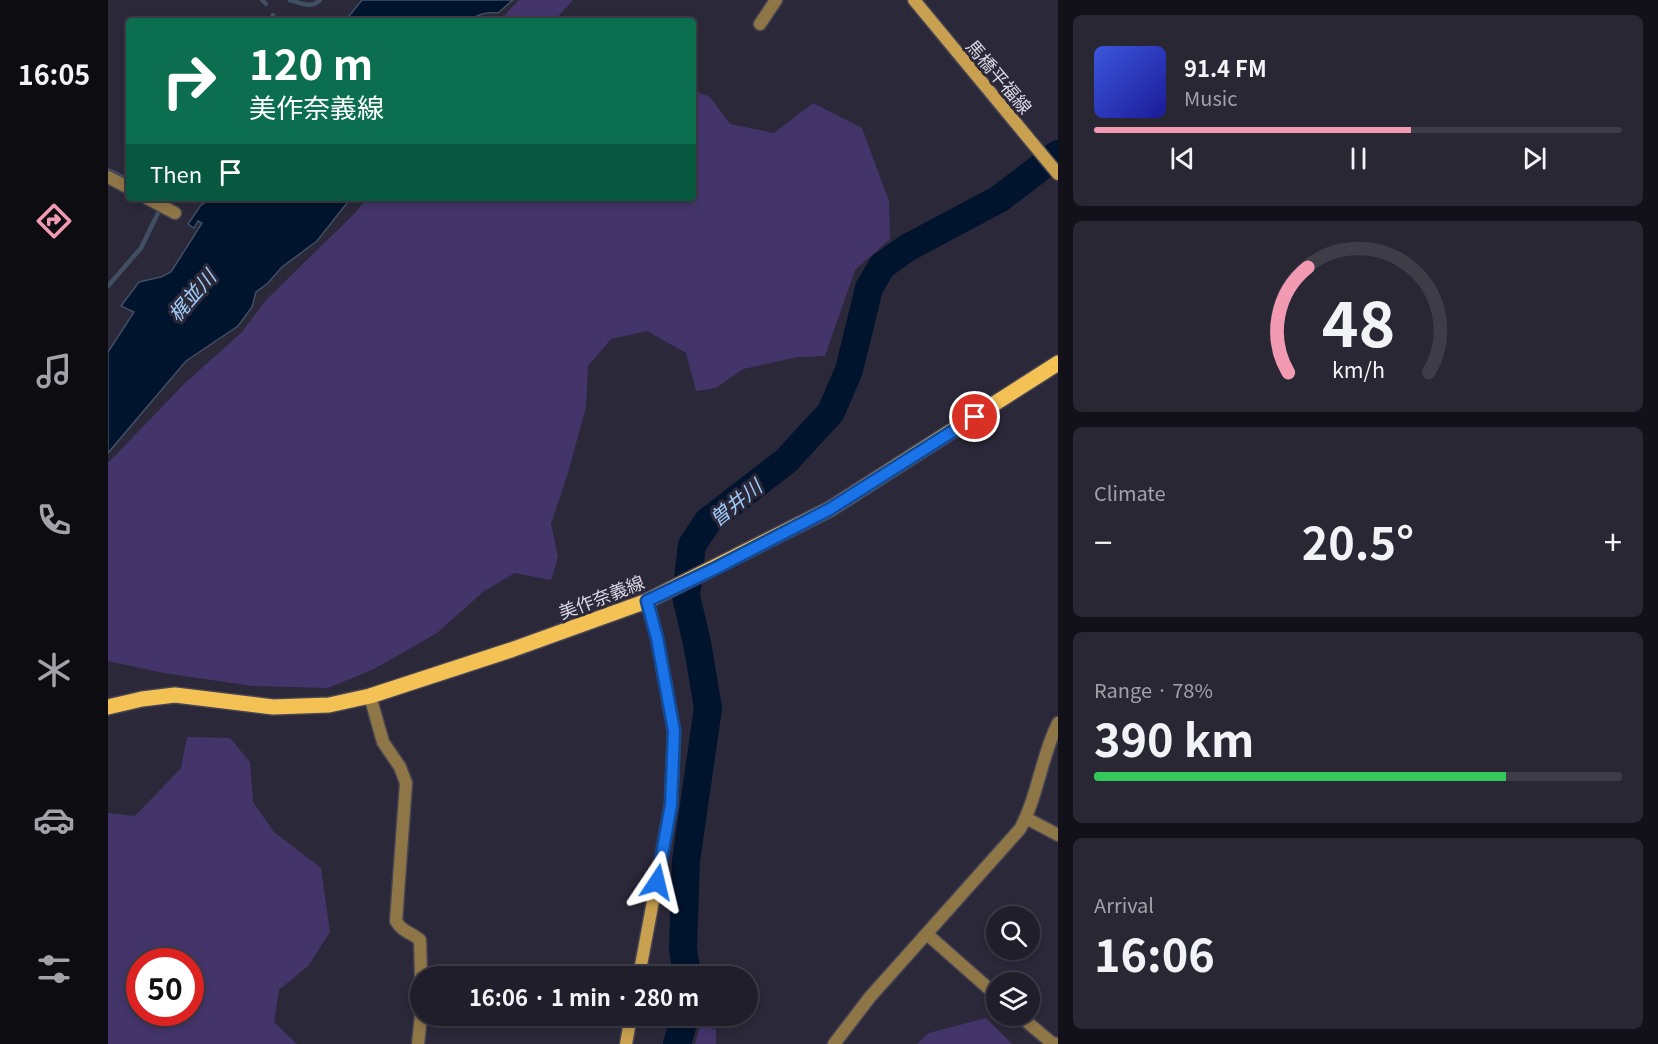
<!DOCTYPE html>
<meta charset="utf-8">
<style>
body{margin:0;font-family:Georgia,"Noto Sans JP",serif;background:#282733;color:#f1f3f6;height:100vh;display:flex;flex-direction:column;font-size:22px;white-space:nowrap}
*{box-sizing:border-box;margin:0}
p{font-size:20px;color:#a2a2a9}
.icon{flex:none;width:33px;height:33px;fill:none;stroke:currentColor;stroke-width:2;stroke-linecap:round;stroke-linejoin:round}
.map{position:relative;flex:1;overflow:hidden}
.drawer{display:flex;flex-direction:column;gap:15px;padding:15px;background:#121018;width:600px}
.drawer>*{flex:none}
.top-card{position:absolute;left:18px;top:18px;width:570px;height:183px;border-radius:6px;box-shadow:0 3px 9px #0003,0 0 0 2px #3d3c47;background:#0b6e4f;color:#fff;overflow:hidden}
.buttons{position:absolute;left:878px;top:906px;display:grid;gap:12px}
.buttons a{display:grid;place-items:center;width:54px;height:54px;border-radius:50%;background:#201e2b;box-shadow:0 3px 9px #0003,0 0 0 2px #3d3c47;font-size:30px}
.speed{position:absolute;left:18px;top:948px;display:flex;gap:12px;font-size:30px;font-weight:700;text-align:center}
.speed>*{display:grid;place-content:center;width:78px;height:78px;border-radius:50%;background:#201e2b;box-shadow:0 3px 9px #0003,0 0 0 2px #3d3c47;line-height:1}
.speed .limit{border:9px solid #d22;background:#fff;color:#111}
.pin{position:absolute;display:grid;place-items:center;width:51px;height:51px;color:#fff;margin:-26px;border:3px solid #fff;border-radius:50%;box-shadow:0 2px 6px #0007}
.me{position:absolute;width:66px;margin:-33px;rotate:10deg;stroke-linejoin:round;filter:drop-shadow(0 0 4px #0008)}
.turn{display:flex;align-items:center;gap:21px;height:126px;padding:0 24px;font-size:27px}
.turn .icon{width:78px;height:78px;stroke-width:2.5}
.turn b{display:block;font-size:42px;line-height:51px}
.then{display:flex;align-items:center;height:57px;padding:0 24px;background:#0003;gap:12px;font-size:22px}
.big{font-size:45px;font-weight:700;line-height:1.1}
.drawer .tile{flex:1;display:flex;flex-direction:column;justify-content:center;gap:9px;min-width:0;padding:0 21px;border-radius:9px;background:#282733}
.drawer .dial{align-items:center;gap:0}
.dial svg{height:156px;overflow:visible;fill:none;stroke:#3d3c47;stroke-width:7;stroke-linecap:round;text-anchor:middle}
.dial text{fill:#f1f3f6;stroke:none}
.song{display:flex;align-items:center;gap:18px}
.cover{width:72px;height:72px;border-radius:9px;background:linear-gradient(135deg,hsl(230 70% 55%),hsl(240 70% 35%))}
.played{height:6px;border-radius:3px;background:linear-gradient(90deg,#f19ab2 60%,#3d3c47 60%)}
.keys{display:flex;justify-content:space-around;direction:ltr}
.heat{display:flex;justify-content:space-between;align-items:center;font-size:33px;direction:ltr}
.charge{height:9px;border-radius:4px;background:linear-gradient(90deg,#34c759 78%,#3d3c47 0)}
.trip{position:absolute;left:302px;top:966px;width:348px;height:60px;border-radius:30px;background:#201e2b;box-shadow:0 3px 9px #0003,0 0 0 2px #3d3c47;font-weight:700;line-height:60px;text-align:center}
main{display:flex;flex:1;min-height:0}
.dock{display:flex;flex-direction:column;width:108px;justify-content:space-around;align-items:center;background:#0d0c11;color:#a2a2a9}
.dock .icon{width:42px;height:42px}
.dock .on{color:#f19ab2}
.dock b{font-size:27px;color:#f1f3f6}
.map>svg:first-child{display:block}
.green{fill:#43356a;fill-rule:evenodd}
.water{fill:#00142d;stroke:#414f64;stroke-width:1.5}
.lines{fill:none;stroke-linecap:round;stroke-linejoin:round}
.stream{stroke:#414f64;stroke-width:4.5}
.river{stroke:#00142d;stroke-width:28}
.street-casing{stroke:#474454;stroke-width:15}
.secondary-casing{stroke:#474454;stroke-width:15}
.primary-casing{stroke:#474454;stroke-width:18}
.street{stroke:#8f7646;stroke-width:12}
.secondary{stroke:#c8a04f;stroke-width:12}
.primary{stroke:#f4c155;stroke-width:15}
.route-casing{stroke:#114b97;stroke-width:15}
.route{stroke:#1a73e8;stroke-width:10}
.labels{text-anchor:middle;dominant-baseline:central;stroke-width:6;stroke-linejoin:round;paint-order:stroke}
.street-label{font-size:18px;fill:#dad8e4;stroke:#2b2839}
.water-label{font-size:20px;font-style:italic;fill:#a0ccf9;stroke:#2b2839}
</style>
<main>
<nav class="dock">
<b>16:05</b>
<svg class="icon on" aria-label="directions" viewBox="0 0 24 24"><path d="M12 3l9 9-9 9-9-9zM9 14v-3h6M13 9l2 2-2 2"/></svg>
<svg class="icon" aria-label="music" viewBox="0 0 24 24"><path d="M9 18V5l10-2v13"/><circle cx="6" cy="18" r="3"/><circle cx="16" cy="16" r="3"/></svg>
<svg class="icon" aria-label="phone" viewBox="0 0 24 24"><path d="M5 4h4l2 5-3 2q2 4 5 5l2-3 5 2v4C11 20 4 13 5 4z"/></svg>
<svg class="icon" aria-label="climate" viewBox="0 0 24 24"><path d="M12 3v18M4 7l16 10M4 17L20 7"/></svg>
<svg class="icon" aria-label="car" viewBox="0 0 24 24"><path d="M5 17H2v-5l4-1 3-4h7l3 4 3 1v5h-3M9 17h6M6 11h13"/><circle cx="7" cy="17" r="2"/><circle cx="17" cy="17" r="2"/></svg>
<svg class="icon" aria-label="filters" viewBox="0 0 24 24"><path d="M4 7h16M4 17h16"/><circle cx="9" cy="7" r="2"/><circle cx="15" cy="17" r="2"/></svg>
</nav>
<div class="map">
<svg width="950" height="1044" viewBox="0 0 950 1044">
<rect width="100%" height="100%" fill="#2b2839"/>
<path class="green" d="M411,0H465L446,21H391Z
M585,90L602,97L622,124L666,133L705,103L754,128L781,201L782,239L747,270L717,356L690,357L635,369L608,388L588,391L578,353L539,331L503,339L480,366L478,407L460,473L443,524L450,557L443,580L407,573L376,591L329,633L266,669L220,688L144,686L56,673L0,661V463L77,383L134,332L158,300L247,213L259,198H585Z
M79,737L122,738L142,762L145,802L166,832L213,868L222,932L201,965L171,990L166,1022L189,1044H0V813L27,816L73,768ZM32,962H82V1012H32Z
M878,1018L904,1044H809L821,1033Z
M592,1026L608,1029V1044H587Z"/>
<path class="water" d="M254,0H405L390,13C381,12 373,13 365,18V21H237Z
M101,198H243L209,241L174,267L160,283L148,292L144,307L130,326L78,361L0,453V352L26,312L13,306L31,282L53,277L63,272L94,223L90,221L86,228L80,224L93,205L100,201Z"/>
<g class="lines">
<path class="stream" d="M154,0L158,4
M182,0C193,3 203,9 212,0
M162,21L165,15
M0,170L21,180
M55,198L61,201
M0,286L33,248L51,211"/>
<path class="river" d="M579,976L575,948L578,861L600,708L589,643L578,596L584,545L600,521L678,461L723,412L741,370L761,288L774,266L799,248L891,199L950,154
M569,1044L577,1016"/>
<defs>
<path id="street" d="M652,24L668,0
M0,177L21,188
M39,198L67,213
M262,696L275,742L292,767L298,783L288,921C295,933 302,931 312,940L313,976
M918,818L950,835
M820,935L888,995
M912,1016L944,1043L950,1044
M310,1044L313,1016
M726,1044L762,997L912,829C930,796 933,757 950,723"/>
<path id="secondary" d="M806,0L950,174
M531,976L563,805L566,731L549,638L539,601
M518,1044L523,1016"/>
<path id="primary" d="M0,707L34,699L67,695L165,707L221,705L262,696L403,650L539,601L722,509L950,363"/>
</defs>
<use href="#street" class="street-casing"/>
<use href="#secondary" class="secondary-casing"/>
<use href="#primary" class="primary-casing"/>
<use href="#street" class="street"/>
<use href="#secondary" class="secondary"/>
<use href="#primary" class="primary"/>
</g>
<g class="lines">
<defs>
<path id="route" d="M549,882L563,805L566,731L549,638L539,601L608,568L722,509L867,417"/>
</defs>
<use href="#route" class="route-casing"/>
<use href="#route" class="route"/>
</g>
<g class="labels">
<g class="street-label">
<text transform="translate(892 76) rotate(50)">馬橋平福線</text>
<text transform="translate(493 596) rotate(-21)">美作奈義線</text>
</g>
<g class="water-label">
<text transform="translate(83 295) rotate(-49)">梶並川</text>
<text transform="translate(627 502) rotate(-39)">曽井川</text>
</g>
</g>
</svg>
<div class="buttons">
<a><svg class="icon" aria-label="search" viewBox="0 0 24 24"><circle cx="10" cy="10" r="6"/><path d="M15 15l6 6"/></svg></a>
<a><svg class="icon" aria-label="layers" viewBox="0 0 24 24"><path d="M12 4l9 5-9 5-9-5zM3 14l9 5 9-5"/></svg></a>
</div>
<div class="speed"><div class="limit">50</div></div>
<div class="pin" style="left:867px;top:417px;background:#d93025"><svg class="icon" aria-label="arrive" viewBox="0 0 24 24"><path d="M6 21V4h12l-3 4 3 4H6"/></svg></div>
<svg class="me" style="left:549px;top:882px" viewBox="-20 -20 40 40"><path d="M0-17L14 15 0 8-14 15z" fill="#1a73e8" stroke="#fff" stroke-width="4"/></svg>
<div class="trip">16:06 · 1 min · 280 m</div>
<div class="top-card">
<div class="turn"><svg class="icon" aria-label="right" viewBox="0 0 24 24"><path d="M7 20v-9h11M14 6l5 5-5 5"/></svg><div><b>120 m</b>美作奈義線</div></div>
<div class="then">Then<svg class="icon" aria-label="arrive" viewBox="0 0 24 24"><path d="M6 21V4h12l-3 4 3 4H6"/></svg></div>
</div>
</div>
<section class="drawer">
<div class="tile">
<div class="song"><i class="cover"></i><div><b>91.4 FM</b><p>Music</p></div></div>
<div class="played"></div>
<div class="keys"><svg class="icon" aria-label="previous" viewBox="0 0 24 24"><path d="M18 5L8 12l10 7zM5 5v14"/></svg><svg class="icon" aria-label="pause" viewBox="0 0 24 24"><path d="M8 5v14M16 5v14"/></svg><svg class="icon" aria-label="next" viewBox="0 0 24 24"><path d="M6 5l10 7-10 7zM19 5v14"/></svg></div>
</div>
<div class="tile dial"><svg viewBox="0 0 100 80">
<path d="M14 69A42 42 0 1 1 86 69"/>
<path d="M14 69A42 42 0 0 1 24 15" stroke="#f19ab2"/>
<text x="50" y="56" font-size="32" font-weight="700">48</text>
<text x="50" y="72" font-size="11">km/h</text>
</svg></div>
<div class="tile"><p>Climate</p>
<div class="heat"><a>−</a><b class="big">20.5°</b><a>+</a></div>
</div>
<div class="tile"><p>Range · 78%</p><b class="big">390 km</b><div class="charge"></div></div>
<div class="tile"><p>Arrival</p><b class="big">16:06</b></div>
</section>
</main>
